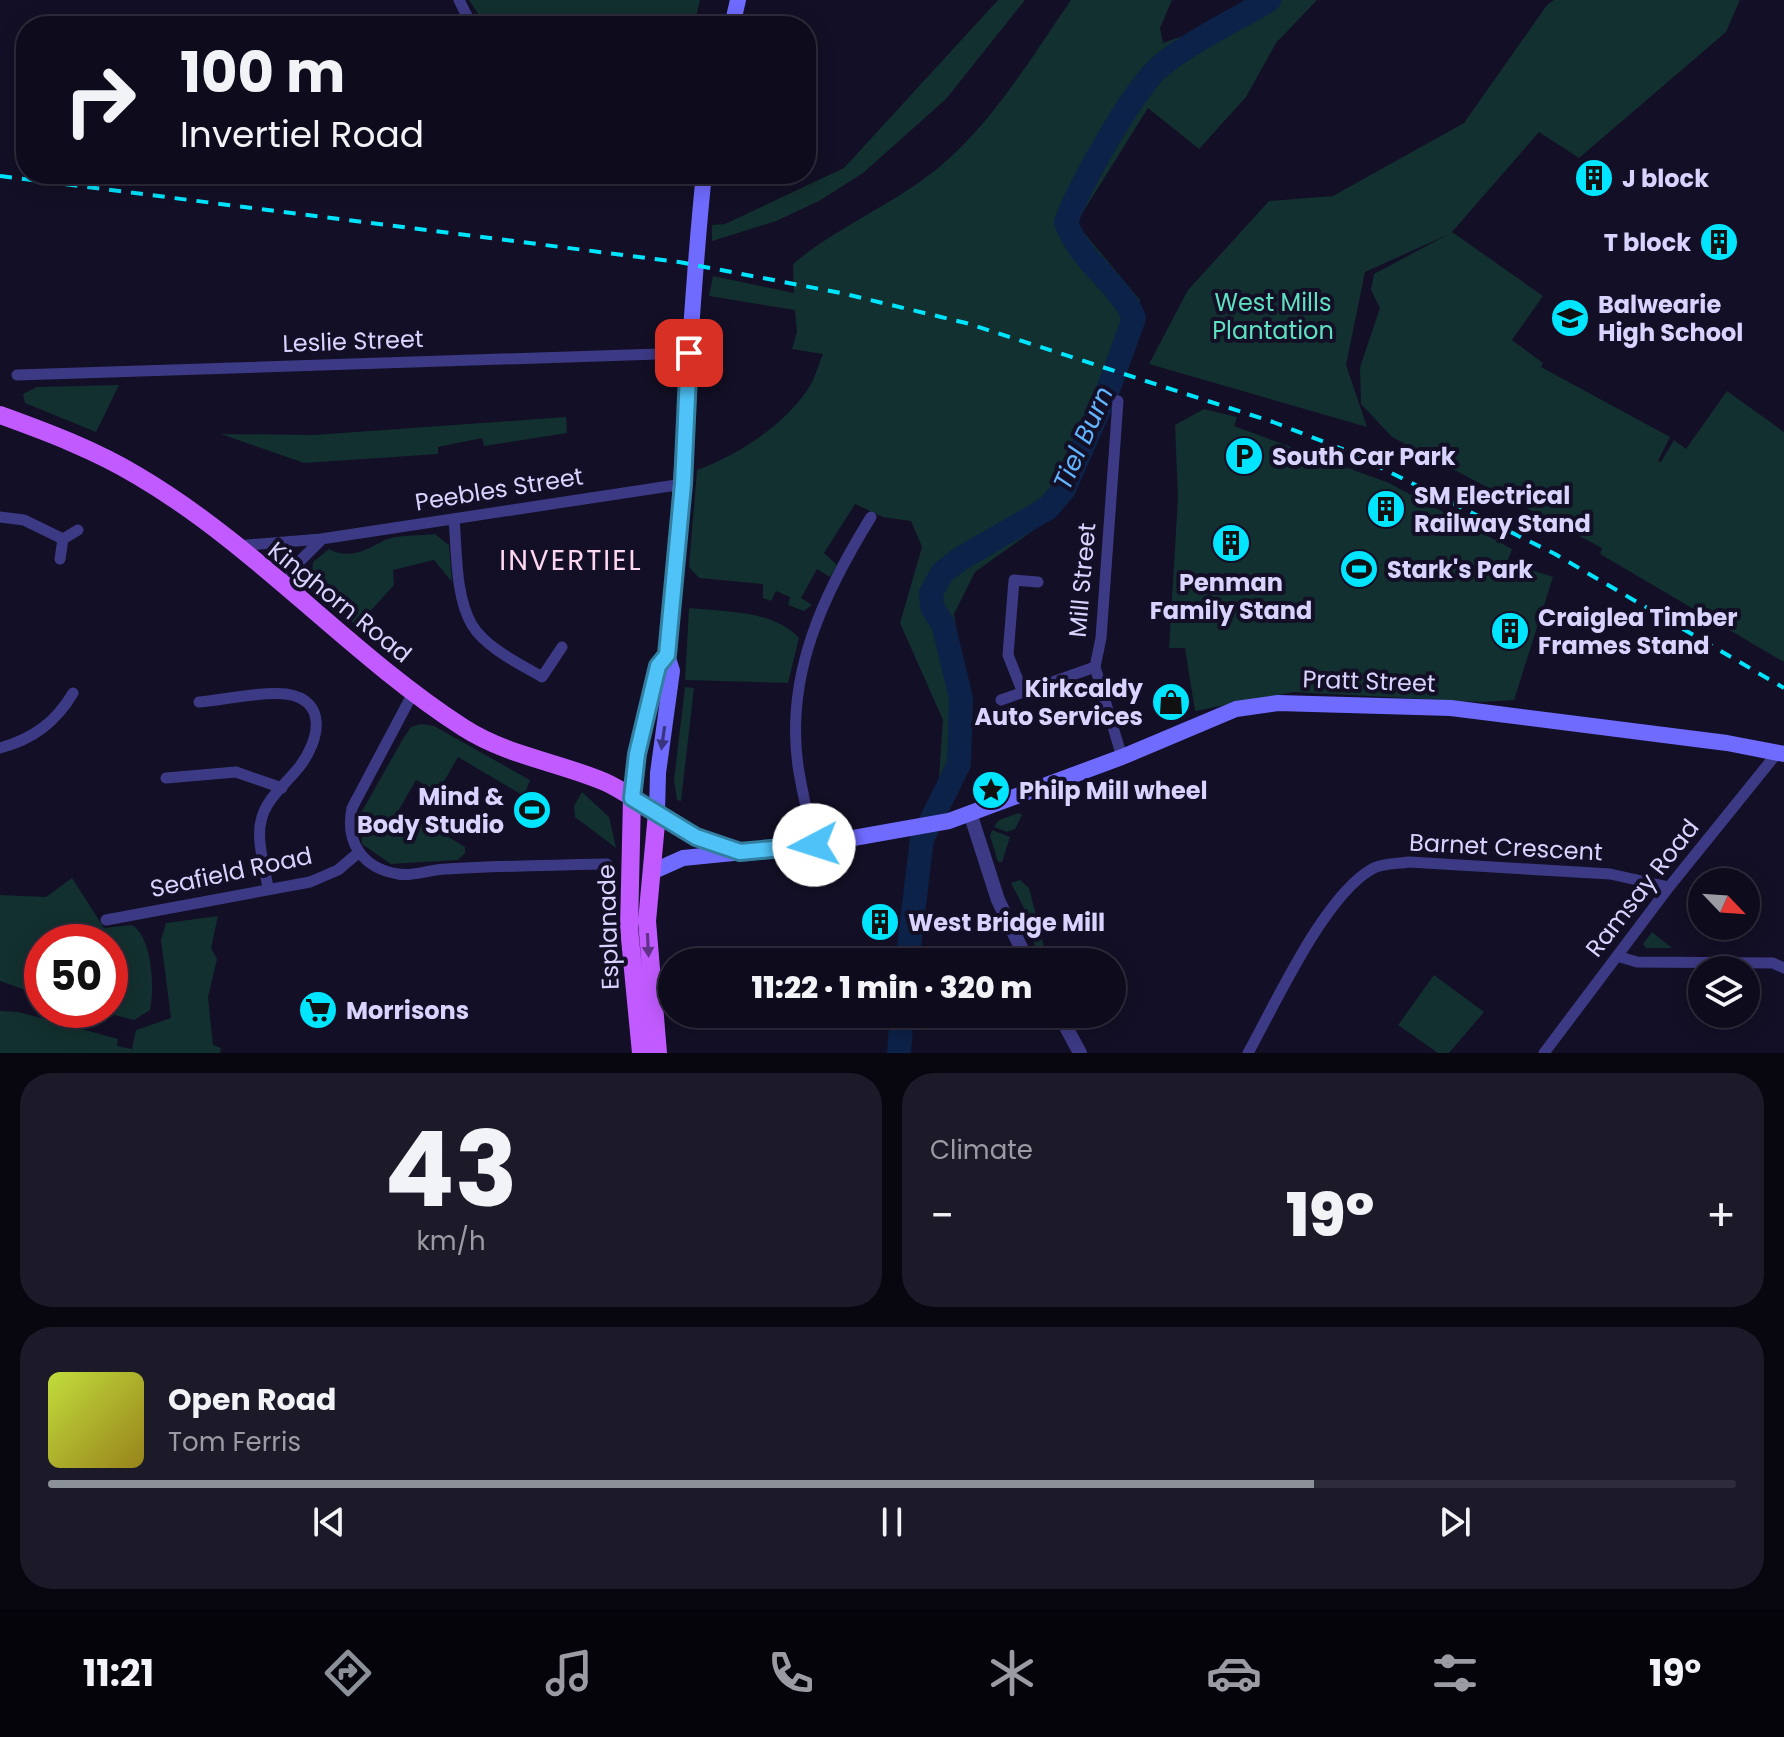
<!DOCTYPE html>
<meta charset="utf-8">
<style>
body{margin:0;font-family:Poppins,sans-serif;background:#1c1929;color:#f1f3f6;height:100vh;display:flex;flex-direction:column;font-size:30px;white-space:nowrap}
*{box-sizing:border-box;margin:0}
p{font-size:26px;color:#9b9ba3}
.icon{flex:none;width:44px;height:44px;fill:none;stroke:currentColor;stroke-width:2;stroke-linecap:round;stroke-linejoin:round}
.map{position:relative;height:1053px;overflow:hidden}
.panel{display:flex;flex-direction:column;gap:20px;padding:20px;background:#08060f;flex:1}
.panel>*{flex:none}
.hud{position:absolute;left:16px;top:16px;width:800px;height:168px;border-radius:32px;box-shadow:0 4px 20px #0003,0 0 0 2px #2e2b3b;background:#0e0b1c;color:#f1f3f6;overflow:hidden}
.needle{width:52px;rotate:115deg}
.buttons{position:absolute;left:1688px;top:868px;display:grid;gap:16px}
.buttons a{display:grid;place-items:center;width:72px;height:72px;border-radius:50%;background:#0e0b1c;box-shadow:0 4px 20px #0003,0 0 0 2px #2e2b3b;font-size:40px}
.speed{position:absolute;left:24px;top:924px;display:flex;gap:16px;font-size:40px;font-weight:700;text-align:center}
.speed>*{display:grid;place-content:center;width:104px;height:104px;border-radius:50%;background:#0e0b1c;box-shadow:0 4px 20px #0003,0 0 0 2px #2e2b3b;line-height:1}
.speed .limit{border:12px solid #d22;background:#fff;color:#111}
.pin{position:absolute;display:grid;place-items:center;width:68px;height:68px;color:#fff;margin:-34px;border-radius:16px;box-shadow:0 4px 12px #0006}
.me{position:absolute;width:88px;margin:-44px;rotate:265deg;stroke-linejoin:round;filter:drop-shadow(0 0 6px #0008)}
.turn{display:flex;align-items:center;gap:28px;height:168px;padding:0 32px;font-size:36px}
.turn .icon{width:104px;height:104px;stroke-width:2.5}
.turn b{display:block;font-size:56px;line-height:68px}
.big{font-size:60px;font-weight:800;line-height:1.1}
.panel .tile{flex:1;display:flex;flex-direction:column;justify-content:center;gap:12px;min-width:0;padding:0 28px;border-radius:32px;background:#1c1929}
.panel .dial{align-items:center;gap:0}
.dial b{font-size:104px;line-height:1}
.song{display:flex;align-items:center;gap:24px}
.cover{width:96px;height:96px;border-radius:12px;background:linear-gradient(135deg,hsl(70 70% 55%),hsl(50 70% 35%))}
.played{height:8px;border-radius:4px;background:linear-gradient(90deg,#8c9099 75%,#2e2b3b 75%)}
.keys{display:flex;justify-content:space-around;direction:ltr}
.heat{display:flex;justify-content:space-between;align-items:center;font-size:44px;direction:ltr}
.panel .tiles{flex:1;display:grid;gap:20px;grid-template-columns:1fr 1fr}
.tile:last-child{grid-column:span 2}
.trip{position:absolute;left:658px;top:948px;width:468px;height:80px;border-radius:40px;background:#0e0b1c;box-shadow:0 4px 20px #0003,0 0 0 2px #2e2b3b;font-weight:800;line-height:80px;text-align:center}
.dock{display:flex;height:128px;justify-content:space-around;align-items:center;background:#06040b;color:#9b9ba3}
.dock .icon{width:56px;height:56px}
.dock .selected{color:#8c9099}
.dock b{font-size:36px;color:#f1f3f6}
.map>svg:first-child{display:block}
.green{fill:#12302f}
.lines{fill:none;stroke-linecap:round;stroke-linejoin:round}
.river{stroke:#0c2248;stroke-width:24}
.minor{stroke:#3d3a85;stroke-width:11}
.tertiary{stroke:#3d3a85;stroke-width:14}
.secondary{stroke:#6f6bff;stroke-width:16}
.primary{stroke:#c25bff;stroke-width:18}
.rail{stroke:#00e5ff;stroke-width:4;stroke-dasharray:12 10;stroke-linecap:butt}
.oneway{fill:#38347d}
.oneway2{fill:#623188}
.route-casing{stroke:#337fa1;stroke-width:20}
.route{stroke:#4fc3f7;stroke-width:14}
.labels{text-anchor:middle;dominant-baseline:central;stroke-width:8;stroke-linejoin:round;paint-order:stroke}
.poi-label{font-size:24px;font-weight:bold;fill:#d9d4ff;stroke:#130f26;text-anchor:start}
.park-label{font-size:24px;fill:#5fe0c0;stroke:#130f26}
.street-label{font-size:24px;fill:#d9d4ff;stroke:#130f26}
.water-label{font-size:26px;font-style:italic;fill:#62b6ff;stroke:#130f26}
.quarter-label{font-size:28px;letter-spacing:2px;fill:#ffd6f0;stroke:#130f26}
</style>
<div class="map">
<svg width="1784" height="1053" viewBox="0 0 1784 1053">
<rect width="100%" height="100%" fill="#130f26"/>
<path class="green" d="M469,0H700L694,26H486Z
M998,0H1025L946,99L863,173L819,201L776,221L712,241V225L725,224L844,168Z
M1071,0H1172L1160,28L1163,43L1202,29L1245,0H1317L1276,43L1246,97L1199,149L1148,108L1076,223L1140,300L1137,321L1076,482L1052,517L975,572L954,614L971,718L957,791L939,777L943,720L900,623L922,547L911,521L883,517L855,504L824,553L837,565L830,577L817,569L801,598L812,605L804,611L788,605L790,597L776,591L771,601L763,598V584L699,578L689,567L697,470C738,455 784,425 808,389C815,379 818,365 823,354L792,349L797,332L795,310L709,296L713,276L794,293L793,264C837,227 892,205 937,169C992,124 1031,58 1071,0Z
M1554,0H1740L1726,32L1579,158L1539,132L1452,232L1543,296L1512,340L1543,363L1541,367L1670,437L1658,461L1661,462L1674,440L1686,449L1727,391L1784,432V662L1600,554L1602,548L1392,437L1361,404L1360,367L1380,308L1371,290L1374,274L1447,235L1365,272L1346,365L1367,427L1149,364L1188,290L1269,201L1333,196L1464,123L1547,5Z
M119,385L96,432L25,403L23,394L37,387Z
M1204,409L1237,417L1234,426L1389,483L1512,549L1507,562L1553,577L1514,700L1480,702L1294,692L1195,711L1185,648H1169L1178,498L1175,425Z
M566,417L567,433L484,446L482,438L438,447V454L304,463L221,434L314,435Z
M435,534L449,545L452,582L434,560L393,570L394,585L357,626L311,587L313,562L329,549C348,560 367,550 383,541C396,534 421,536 435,534Z
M689,608C726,612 773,610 799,638L788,683L685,680Z
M685,687L694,688L681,801L677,800L674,780Z
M421,724L434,726L530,780L524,796L458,757L438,792L416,780L393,820L415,832L422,821L465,847V853L458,860L391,864L362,844L361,813L404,737L411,727Z
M582,792L609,817L616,848L575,817L574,806Z
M1019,813L1022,815L1015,829L1007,832L994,827L999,820Z
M992,830L1010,837L1002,862H998L990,836Z
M72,878L104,928L132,925C152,937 155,987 150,1010L134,1020L95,1010H110V942H42V990L31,992L0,981V895L46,897Z
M1020,880L1029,888L1048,962L1040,961L1025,918L1028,916L1011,883Z
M218,916L211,948L217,959L208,997L213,1045L221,1048L220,1053H0V1011L19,1012L118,1039L117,1046L132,1049L136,1030L171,1018L161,940L166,923Z
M1652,932L1672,948H1646L1643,944Z
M1434,975L1484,1012L1449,1053H1438L1398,1025Z"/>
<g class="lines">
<path class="river" d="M907,962L922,839L959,764L961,698L943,624L932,607L931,593L942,573L960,559L1048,508L1064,489L1109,387L1134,318C1119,283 1080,262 1066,222C1079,187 1135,85 1163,64C1195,39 1234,21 1269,0
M899,1053L902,1014"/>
<path class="minor" d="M459,0L472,26
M17,375L689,353
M1118,401L1101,638L1095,667L1122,757
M0,517L24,520L63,539
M454,519C457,551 455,596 472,625C486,648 520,664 542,677L562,647
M236,546L321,539L683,484
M60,559L63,539L78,530
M285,588L296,565L321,540
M413,693L352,808C345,842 362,868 398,874C412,877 431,869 446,869C500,866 553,865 607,864
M1023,693L1008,655L1014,580L1038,582
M1001,700L1095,667
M199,702C224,700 263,691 286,694C329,700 319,741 300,766C288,782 265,799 261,821C256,840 265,868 268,888
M0,748C33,739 56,722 73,693
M166,778L236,772L282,788
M814,845C809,819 802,792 798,766C785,674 824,593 871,517
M106,920L310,882L338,870L358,853
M1617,956L1637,962L1773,963L1784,968
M1248,1053C1276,1003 1324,896 1372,869C1382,863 1397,864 1409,862L1610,874L1669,887
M1544,1053L1669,887L1778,752"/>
<path class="tertiary" d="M970,813L998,900L1028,962
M1059,1014L1080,1053"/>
<path class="secondary" d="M732,26L738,0
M704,174C687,334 684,495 667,655L672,671L658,773L657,813L696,837L732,849
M632,798L637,754L658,666L667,655
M654,871L683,858L814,845L949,821L1122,757L1236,709L1278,703L1451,708L1727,743L1784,754"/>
<path class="primary" d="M0,415C47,432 95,450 138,476C257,546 349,654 464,728C508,756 558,762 605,782C623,790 640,803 657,813
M632,798L629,928L641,1053
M657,813L647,921L658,1053"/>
<path class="rail" d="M0,176L679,262L841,293L966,323L1273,422L1345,450L1555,554L1784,688"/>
</g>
<defs><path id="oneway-solid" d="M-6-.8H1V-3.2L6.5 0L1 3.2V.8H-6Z" transform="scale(2)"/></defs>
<use class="oneway" href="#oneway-solid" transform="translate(663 738) rotate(98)"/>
<use class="oneway2" href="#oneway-solid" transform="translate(648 945) rotate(87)"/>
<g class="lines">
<defs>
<path id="route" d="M689,353L683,484L667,655L658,666L637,754L632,798L696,837L740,852L814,845"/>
</defs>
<use href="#route" class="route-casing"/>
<use href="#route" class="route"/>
</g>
<defs>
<symbol id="building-disc" viewBox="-11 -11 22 22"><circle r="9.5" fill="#00e5ff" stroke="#130f26"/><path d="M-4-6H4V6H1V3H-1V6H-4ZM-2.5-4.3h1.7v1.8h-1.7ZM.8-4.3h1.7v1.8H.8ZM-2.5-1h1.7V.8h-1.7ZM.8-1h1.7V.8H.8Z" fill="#111"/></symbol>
<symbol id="school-disc" viewBox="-11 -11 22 22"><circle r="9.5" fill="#00e5ff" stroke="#130f26"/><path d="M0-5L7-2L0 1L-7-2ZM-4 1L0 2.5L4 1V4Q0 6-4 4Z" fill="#111"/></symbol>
<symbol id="parking-disc" viewBox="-11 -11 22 22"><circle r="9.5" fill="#00e5ff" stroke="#130f26"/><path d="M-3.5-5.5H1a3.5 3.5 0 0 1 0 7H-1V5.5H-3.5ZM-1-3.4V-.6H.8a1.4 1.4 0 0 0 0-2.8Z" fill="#111"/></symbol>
<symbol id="stadium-disc" viewBox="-11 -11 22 22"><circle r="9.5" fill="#00e5ff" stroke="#130f26"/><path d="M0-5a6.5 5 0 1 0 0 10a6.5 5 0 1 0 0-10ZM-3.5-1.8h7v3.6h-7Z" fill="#111"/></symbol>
<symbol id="shop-disc" viewBox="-11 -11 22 22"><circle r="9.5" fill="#00e5ff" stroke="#130f26"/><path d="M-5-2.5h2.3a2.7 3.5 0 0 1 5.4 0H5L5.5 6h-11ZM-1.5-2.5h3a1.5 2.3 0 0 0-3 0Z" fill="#111"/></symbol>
<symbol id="sight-disc" viewBox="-11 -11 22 22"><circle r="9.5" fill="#00e5ff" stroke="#130f26"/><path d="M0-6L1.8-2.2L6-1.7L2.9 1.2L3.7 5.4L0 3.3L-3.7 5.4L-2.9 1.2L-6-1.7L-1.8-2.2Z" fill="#111"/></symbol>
<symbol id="supermarket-disc" viewBox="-11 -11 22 22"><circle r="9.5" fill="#00e5ff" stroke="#130f26"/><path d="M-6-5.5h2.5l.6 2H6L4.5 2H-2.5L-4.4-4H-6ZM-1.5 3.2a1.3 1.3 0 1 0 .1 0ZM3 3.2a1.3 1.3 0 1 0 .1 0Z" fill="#111"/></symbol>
</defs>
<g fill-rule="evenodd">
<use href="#building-disc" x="1572" y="156" width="44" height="44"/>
<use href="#building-disc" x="1697" y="220" width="44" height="44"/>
<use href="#school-disc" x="1548" y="296" width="44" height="44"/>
<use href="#parking-disc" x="1222" y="434" width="44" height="44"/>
<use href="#building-disc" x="1364" y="487" width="44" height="44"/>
<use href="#building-disc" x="1209" y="521" width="44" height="44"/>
<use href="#stadium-disc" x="1337" y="547" width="44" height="44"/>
<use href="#building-disc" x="1488" y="609" width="44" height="44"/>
<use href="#shop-disc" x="1149" y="680" width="44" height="44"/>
<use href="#sight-disc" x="969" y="768" width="44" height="44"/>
<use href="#stadium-disc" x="510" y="788" width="44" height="44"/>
<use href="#building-disc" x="858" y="900" width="44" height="44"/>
<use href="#supermarket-disc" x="296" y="988" width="44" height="44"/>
</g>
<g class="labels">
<g class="poi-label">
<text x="1622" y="178">J block</text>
<text x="1691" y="242" text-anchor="end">T block</text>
<text x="1598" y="304">Balwearie<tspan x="1598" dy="28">High School</tspan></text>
<text x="1272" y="456">South Car Park</text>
<text x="1414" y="495">SM Electrical<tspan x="1414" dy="28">Railway Stand</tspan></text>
<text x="1387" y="569">Stark's Park</text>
<text x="1231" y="582" text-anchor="middle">Penman<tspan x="1231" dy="28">Family Stand</tspan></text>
<text x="1538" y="617">Craiglea Timber<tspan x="1538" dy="28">Frames Stand</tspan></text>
<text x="1143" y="688" text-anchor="end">Kirkcaldy<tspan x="1143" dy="28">Auto Services</tspan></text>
<text x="1019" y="790">Philp Mill wheel</text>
<text x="504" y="796" text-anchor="end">Mind &amp;<tspan x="504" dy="28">Body Studio</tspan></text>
<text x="908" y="922">West Bridge Mill</text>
<text x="346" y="1010">Morrisons</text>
</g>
<g class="park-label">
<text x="1273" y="302">West Mills<tspan x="1273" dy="28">Plantation</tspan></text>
</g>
<g class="street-label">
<text transform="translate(353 341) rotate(-2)">Leslie Street</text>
<text transform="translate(499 489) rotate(-9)">Peebles Street</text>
<text transform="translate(1082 580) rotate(-85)">Mill Street</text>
<text transform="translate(340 602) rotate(39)">Kinghorn Road</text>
<text transform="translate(1369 681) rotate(2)">Pratt Street</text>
<text transform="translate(1506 847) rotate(3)">Barnet Crescent</text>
<text transform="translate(231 872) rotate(-12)">Seafield Road</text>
<text transform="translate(1642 888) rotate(-52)">Ramsay Road</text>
<text transform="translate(608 927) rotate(-92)">Esplanade</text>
</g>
<g class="water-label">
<text transform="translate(1083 438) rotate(-66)">Tiel Burn</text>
</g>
<g class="quarter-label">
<text x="571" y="560">INVERTIEL</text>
</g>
</g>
</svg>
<div class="buttons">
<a><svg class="needle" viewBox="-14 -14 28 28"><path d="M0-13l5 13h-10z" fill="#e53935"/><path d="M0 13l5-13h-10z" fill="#9b9ba3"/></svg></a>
<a><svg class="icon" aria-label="layers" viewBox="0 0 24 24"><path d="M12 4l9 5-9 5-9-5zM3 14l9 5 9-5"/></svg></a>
</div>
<div class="speed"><div class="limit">50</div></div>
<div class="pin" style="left:689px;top:353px;background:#d93025"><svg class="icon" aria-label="arrive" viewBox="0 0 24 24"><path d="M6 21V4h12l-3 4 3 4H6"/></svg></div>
<svg class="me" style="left:814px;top:845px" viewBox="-20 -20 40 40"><circle r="19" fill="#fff"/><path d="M0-13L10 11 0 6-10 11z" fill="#4fc3f7"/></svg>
<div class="trip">11:22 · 1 min · 320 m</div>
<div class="hud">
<div class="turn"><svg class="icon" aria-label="right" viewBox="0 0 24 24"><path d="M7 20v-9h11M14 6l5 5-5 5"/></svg><div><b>100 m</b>Invertiel Road</div></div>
</div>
</div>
<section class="panel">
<div class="tiles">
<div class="tile dial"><b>43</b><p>km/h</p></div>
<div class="tile"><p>Climate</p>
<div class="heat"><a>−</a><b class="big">19°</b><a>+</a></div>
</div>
<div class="tile">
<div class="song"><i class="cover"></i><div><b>Open Road</b><p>Tom Ferris</p></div></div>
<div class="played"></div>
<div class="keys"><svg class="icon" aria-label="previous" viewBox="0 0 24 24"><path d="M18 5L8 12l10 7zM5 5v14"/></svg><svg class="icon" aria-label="pause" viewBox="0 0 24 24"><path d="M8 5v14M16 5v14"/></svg><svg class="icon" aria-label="next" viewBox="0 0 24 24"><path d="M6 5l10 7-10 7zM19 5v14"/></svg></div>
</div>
</div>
</section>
<nav class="dock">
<b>11:21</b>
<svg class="icon selected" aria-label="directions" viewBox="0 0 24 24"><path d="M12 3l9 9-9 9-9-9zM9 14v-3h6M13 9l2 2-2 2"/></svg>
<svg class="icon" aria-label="music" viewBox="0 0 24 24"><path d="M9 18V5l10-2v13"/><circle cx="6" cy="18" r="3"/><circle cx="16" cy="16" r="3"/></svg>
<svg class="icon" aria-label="phone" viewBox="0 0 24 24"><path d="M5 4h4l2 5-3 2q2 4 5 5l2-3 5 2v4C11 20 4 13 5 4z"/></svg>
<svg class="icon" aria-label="climate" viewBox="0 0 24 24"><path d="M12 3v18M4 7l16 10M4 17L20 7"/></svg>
<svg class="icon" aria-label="car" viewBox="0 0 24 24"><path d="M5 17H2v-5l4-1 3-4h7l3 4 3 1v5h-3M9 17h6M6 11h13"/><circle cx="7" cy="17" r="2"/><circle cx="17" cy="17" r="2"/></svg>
<svg class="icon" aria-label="filters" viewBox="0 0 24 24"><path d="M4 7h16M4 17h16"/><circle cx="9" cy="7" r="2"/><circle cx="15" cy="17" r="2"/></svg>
<b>19°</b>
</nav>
